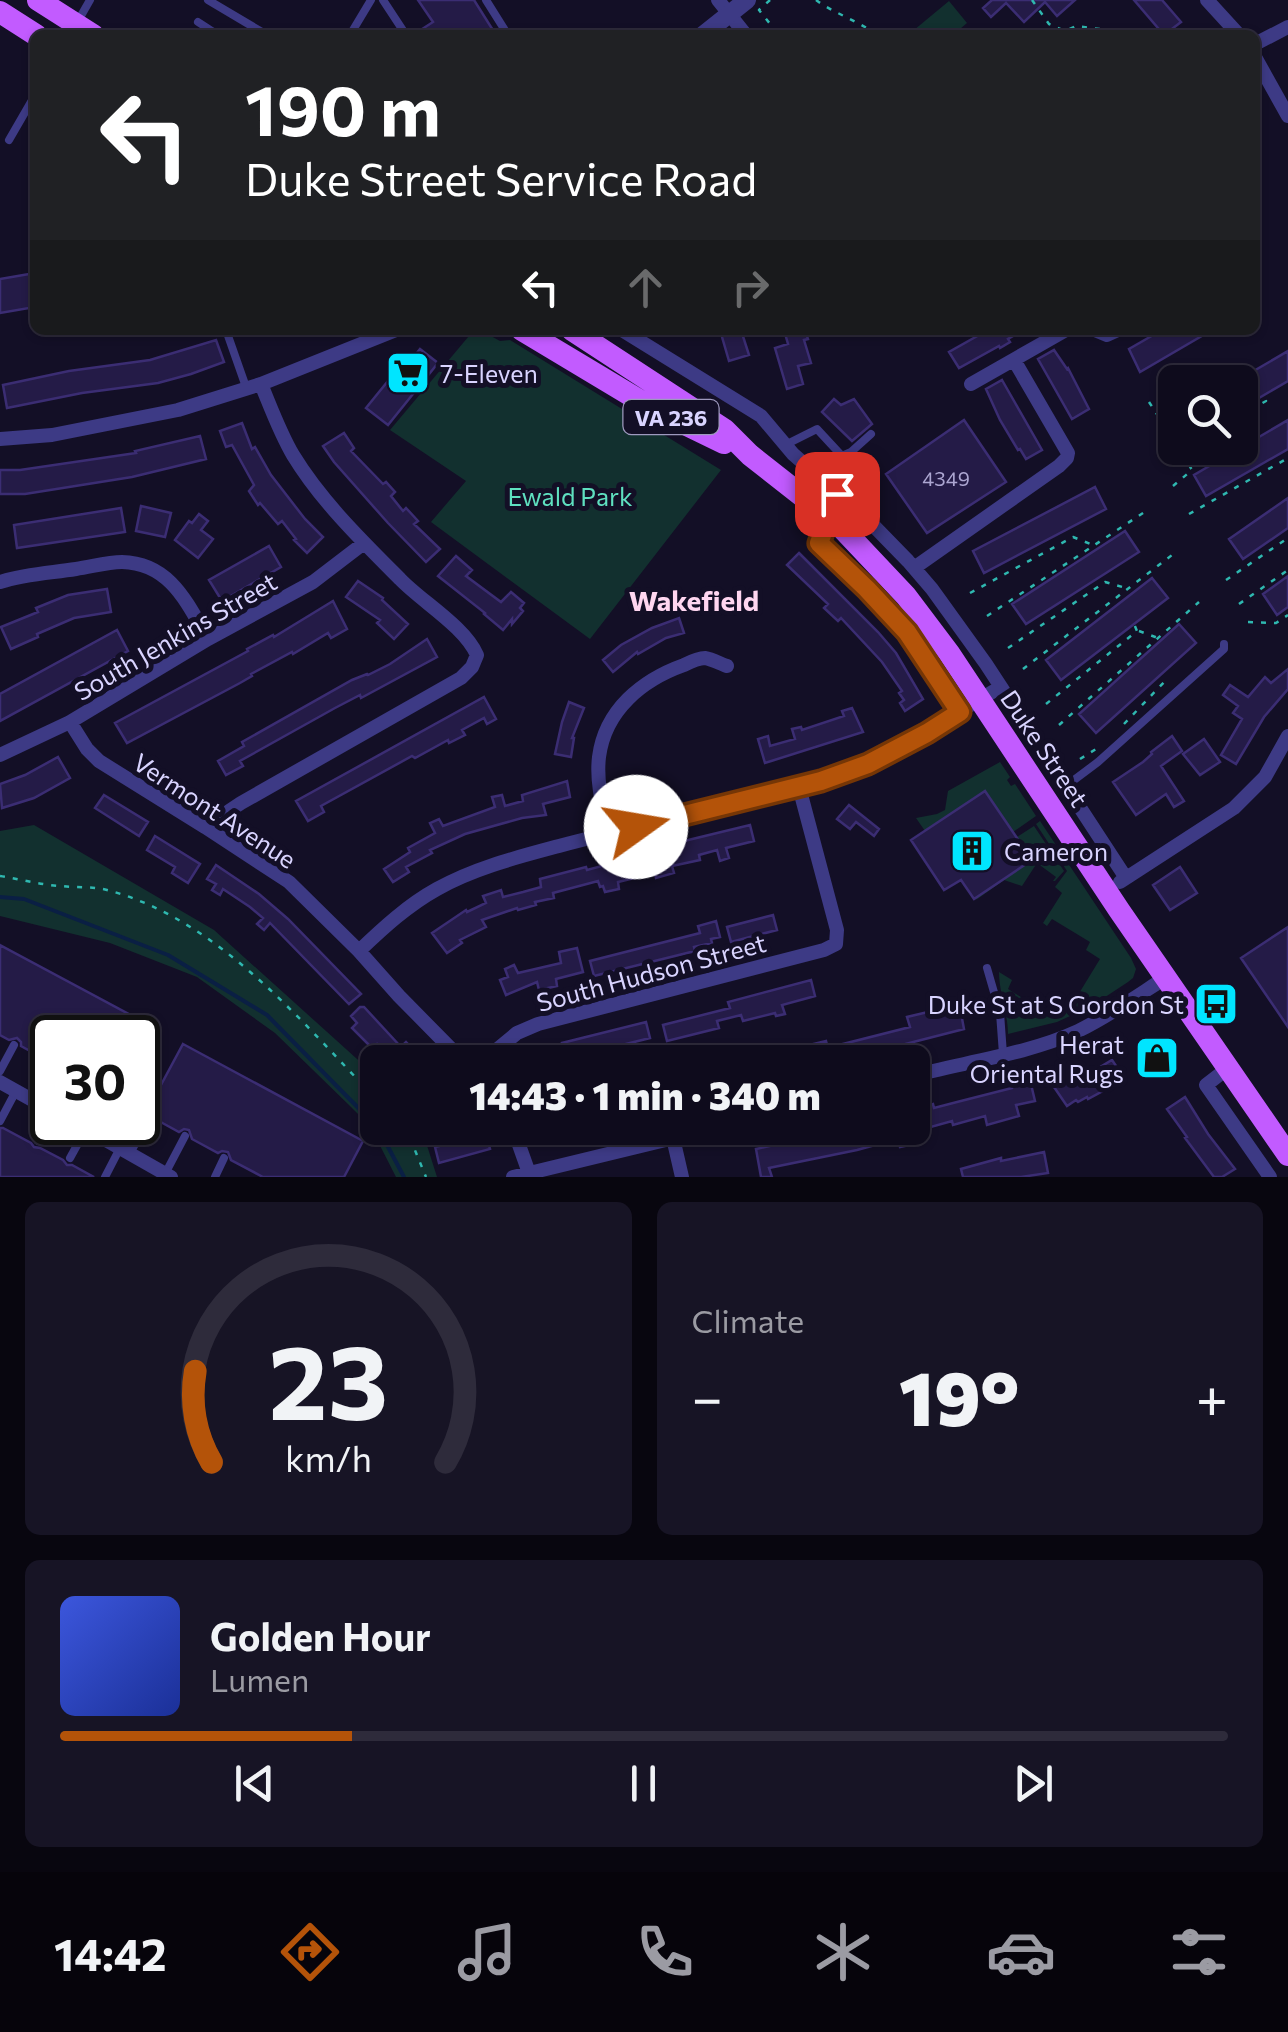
<!DOCTYPE html>
<meta charset="utf-8">
<style>
body{margin:0;font-family:Commissioner,sans-serif;background:#171425;color:#f1f3f6;height:100vh;display:flex;flex-direction:column;font-size:38px;white-space:nowrap}
*{box-sizing:border-box;margin:0}
p{font-size:32px;color:#9b9ba3}
.icon{flex:none;width:55px;height:55px;fill:none;stroke:currentColor;stroke-width:2;stroke-linecap:round;stroke-linejoin:round}
.map{position:relative;height:1177px;overflow:hidden}
.sheet{display:flex;flex-direction:column;gap:25px;padding:25px;background:#08060f;flex:1}
.sheet>*{flex:none}
.hud{position:absolute;left:30px;top:30px;width:1230px;height:305px;border-radius:15px;box-shadow:0 2px 8px #0004,0 0 0 2px #2e2b3b;background:#202124;color:#fff;overflow:hidden}
.buttons{position:absolute;left:1158px;top:365px;display:grid;gap:20px}
.buttons a{display:grid;place-items:center;width:100px;height:100px;border-radius:15px;background:#0e0b1c;box-shadow:0 2px 8px #0004,0 0 0 2px #2e2b3b;font-size:50px}
.speed{position:absolute;left:30px;top:1015px;display:flex;gap:20px;font-size:50px;font-weight:700;text-align:center}
.speed>*{display:grid;place-content:center;width:130px;height:130px;border-radius:50%;background:#0e0b1c;box-shadow:0 2px 8px #0004,0 0 0 2px #2e2b3b;line-height:1}
.speed .limit{border:5px solid #111;border-radius:15px;background:#fff;color:#111}
.pin{position:absolute;display:grid;place-items:center;width:85px;height:85px;color:#fff;margin:-42px;border-radius:20px;box-shadow:0 5px 15px #0006}
.me{position:absolute;width:110px;margin:-55px;rotate:77deg;stroke-linejoin:round;filter:drop-shadow(0 0 8px #0008)}
.turn{display:flex;align-items:center;gap:35px;height:210px;padding:0 50px;font-size:45px}
.turn .icon{width:130px;height:130px;stroke-width:2.5}
.turn b{display:block;font-size:70px;line-height:85px}
.lanes{display:flex;align-items:center;height:95px;padding:0 50px;background:#0003;justify-content:center;gap:50px;direction:ltr}
.lanes .off{opacity:.35}
.big{font-size:75px;font-weight:800;line-height:1.1}
.sheet .card{flex:1;display:flex;flex-direction:column;justify-content:center;gap:15px;min-width:0;padding:0 35px;border-radius:15px;background:#171425}
.sheet .dial{align-items:center;gap:0}
.dial svg{height:260px;overflow:visible;fill:none;stroke:#2e2b3b;stroke-width:7;stroke-linecap:round;text-anchor:middle}
.dial text{fill:#f1f3f6;stroke:none}
.song{display:flex;align-items:center;gap:30px}
.cover{width:120px;height:120px;border-radius:15px;background:linear-gradient(135deg,hsl(230 70% 55%),hsl(230 70% 35%))}
.played{height:10px;border-radius:5px;background:linear-gradient(90deg,#b45309 25%,#2e2b3b 25%)}
.keys{display:flex;justify-content:space-around;direction:ltr}
.heat{display:flex;justify-content:space-between;align-items:center;font-size:55px;direction:ltr}
.sheet .tiles{flex:1;display:grid;gap:25px;grid-template-columns:1fr 1fr}
.card:last-child{grid-column:span 2}
.trip{position:absolute;left:360px;top:1045px;width:570px;height:100px;border-radius:15px;background:#0e0b1c;box-shadow:0 2px 8px #0004,0 0 0 2px #2e2b3b;font-weight:800;line-height:100px;text-align:center}
.tab-bar{display:flex;height:160px;justify-content:space-around;align-items:center;background:#06040b;color:#9b9ba3}
.tab-bar .icon{width:70px;height:70px}
.tab-bar .on{color:#b45309}
.tab-bar b{font-size:45px;color:#f1f3f6}
.map>svg:first-child{display:block}
.green{fill:#12302f}
.lines{fill:none;stroke-linecap:round;stroke-linejoin:round}
.stream{stroke:#0a1f44;stroke-width:4}
.building{fill:#241b47;stroke:#3b2d73;stroke-width:2.5}
.path{stroke:#2fb8b0;stroke-width:2.5;stroke-dasharray:5 8;stroke-linecap:butt}
.service{stroke:#3d3a85;stroke-width:8}
.minor{stroke:#3d3a85;stroke-width:14}
.tertiary{stroke:#3d3a85;stroke-width:18}
.primary{stroke:#c25bff;stroke-width:22}
.route-casing{stroke:#753606;stroke-width:25}
.route{stroke:#b45309;stroke-width:18}
.labels{text-anchor:middle;dominant-baseline:central;stroke-width:10;stroke-linejoin:round;paint-order:stroke}
.number-label{font-size:20px;fill:#aca6d1}
.shield{fill:#130f26;stroke:#9e99be;stroke-width:2.5}
.shield-label{font-size:22px;font-weight:bold;fill:#d9d4ff}
.poi-label{font-size:25px;fill:#d9d4ff;stroke:#130f26;text-anchor:start}
.park-label{font-size:25px;fill:#5fe0c0;stroke:#130f26}
.street-label{font-size:25px;fill:#d9d4ff;stroke:#130f26}
.neighbourhood-label{font-size:28px;font-weight:bold;fill:#ffd6f0;stroke:#130f26}
</style>
<div class="map">
<svg width="1288" height="1177" viewBox="0 0 1288 1177">
<rect width="100%" height="100%" fill="#130f26"/>
<path class="green" d="M949,1L967,23L953,35H908Z
M474,330H480L500,341L510,340L721,470L590,639L431,522L466,481L390,430Z
M1000,762L1010,777L1007,780L1011,786L1015,784L1036,816L1013,832L985,791L925,831L916,818L937,814L945,810L948,791Z
M1040,821L1131,958L1136,969L1133,978L1128,982L1090,1007L1057,1022L1008,1034C1008,1013 999,993 999,972L1012,980L1008,989L1050,1015L1057,1004L1070,1008L1100,959L1086,950L1090,942L1052,919L1047,926L1043,923L1062,893L1055,887L1067,871L1036,824Z
M34,825L214,930L377,1077L378,1128H418L424,1136L437,1177H396L370,1126L350,1106L275,1033L197,977L110,943L0,916V831Z
M1034,826L1064,871L1055,881H1053L1056,877L1037,863L1022,886L1004,880L976,900L1017,837Z"/>
<g class="lines">
<path class="stream" d="M0,897L24,899L168,955L267,1015L378,1128L404,1177"/>
</g>
<path class="building" d="M418,0H474L496,35H413L433,22Z
M992,0H1075L1057,16L1045,2L1024,22L1006,3L991,17L983,8Z
M1134,0H1162L1181,22L1164,35Z
M35,273V307L0,313V279Z
M720,330H741L749,355L729,361Z
M784,330H805L808,339L804,340L811,363L798,366L803,384L787,389L775,348L788,344Z
M988,330H1023L1008,339L1010,342L1000,348L999,346L959,368L949,352Z
M1162,330H1212L1140,372L1129,349Z
M216,340L224,362L191,374L158,383L82,393L7,408L3,385L69,371L150,360Z
M420,349L438,363L388,425L366,408L388,381L392,384Z
M1054,350L1067,369L1068,368L1089,409L1072,419L1038,359Z
M1288,351V381L1240,409V379Z
M1002,380L1042,450L1026,459L1020,449L1018,450L1000,420L986,389Z
M834,399L841,405L854,399L872,424L852,441L822,412Z
M964,420L1006,482L927,533L886,474Z
M1288,420V449L1206,496L1194,475Z
M242,423L252,449L255,447L271,475L305,519L323,537L307,553L294,540L296,539L282,521L278,524L260,503L258,505L249,491L254,485L232,445L226,447L220,431Z
M344,433L354,448L351,451L383,484L386,482L395,492L391,496L403,511L406,508L418,521L414,524L440,549L426,562L388,523L334,462L323,446Z
M200,436L206,459L132,477L25,494H0V470H20L136,453L135,451Z
M1095,487L1106,509L984,573L973,551Z
M1288,498V528L1243,559L1229,539Z
M141,506L171,513L165,537L136,531Z
M121,508L125,532L17,548L14,525Z
M199,514L208,521L201,530L213,539L198,558L175,540L189,521L192,523Z
M1125,531L1139,552L1026,624L1012,604Z
M269,546L281,567L222,601L209,580Z
M799,553L878,632L896,653L923,699L905,711L900,703L904,700L899,693L902,691L882,662L841,618L838,621L824,608L828,604L787,565Z
M456,556L472,570L466,576L501,602L511,592L524,603L520,608L523,611L512,624V619L503,630L484,614L485,613L438,576Z
M1288,576V607L1277,615L1263,594Z
M1152,578L1168,598L1061,680L1046,660Z
M358,581L383,598L382,600L408,624L394,639L377,623L380,620L346,597Z
M107,589L111,612L74,618L37,634L38,637L11,649L1,627L38,612L36,608L68,595Z
M333,601L347,629L331,638L328,633L293,654L292,652L251,674L252,676L240,683L127,743L115,723L248,651L247,649L273,635L274,637Z
M679,618L684,633L666,638L638,654L637,652L613,672L603,660L621,645L652,628Z
M1179,624L1196,643L1096,733L1079,714Z
M117,630L128,651L0,721V694Z
M427,639L437,657L361,698L360,695L335,708L240,761L243,766L226,775L218,761L244,746L242,742L352,680L367,674L368,675L390,664Z
M1288,669V689L1264,717L1236,764L1221,755L1242,719L1233,713L1238,706L1223,695L1230,685L1248,697L1265,677L1271,683Z
M484,697L496,719L487,724L484,718L462,730L465,735L449,743L448,740L415,758L412,756L321,806L324,812L308,821L296,801Z
M569,702L584,708L572,738H574L571,757L555,754L562,722Z
M852,708L863,732L765,763L758,739L768,736L770,746L795,739L792,729L801,727L802,730L844,716L842,711Z
M1172,736L1182,751L1161,766L1184,801L1174,807L1166,794L1136,815L1113,782L1143,762L1152,754L1151,752Z
M1204,739L1220,762L1200,775L1183,754Z
M58,757L70,778L34,798L2,808L0,784L25,775Z
M567,781L570,797L543,804L546,815L522,818L465,834L430,850L432,853L406,867L409,872L393,882L384,869L410,852L408,848L435,833L430,823L439,819L443,826L495,807L492,797L502,795L505,806L523,801L522,795Z
M985,791L1032,860L974,899L961,880L944,890L911,840Z
M104,795L148,822L139,836L95,808Z
M849,805L879,829L874,836L856,822L850,829L837,819Z
M750,825L754,841L726,848L729,858L720,861L717,850L699,855L700,860L672,866L674,873L656,878L655,873L618,882L619,889L605,892L603,886L600,887L598,881L553,893L554,898L535,902L536,905L518,910L517,908L482,920L486,927L460,940L462,943L447,953L432,933L466,910L467,912L486,903L483,896L501,890L503,897L523,892L541,887L540,879L586,867L587,870L613,863L614,867L660,855L678,850L676,843Z
M155,836L200,864L188,883L172,873L175,867L147,850Z
M216,865L259,894L288,919L361,994L349,1004L270,923L264,930L257,924L263,918L250,907L223,889L220,895L212,890L216,884L207,879Z
M1180,867L1197,893L1170,910L1153,885Z
M773,915L777,930L731,942L727,927Z
M716,921L720,937L711,939L712,943L694,947L695,951L594,976L590,961L700,933L698,926Z
M1288,927V1027L1241,958Z
M0,945L153,1027L138,1056V1038H52V1063L21,1046V1042L17,1038L9,1040L0,1035Z
M577,948L583,972L556,979L557,986L539,990L537,982L506,995L500,980L508,977L505,969L514,965L518,973L561,963L559,952Z
M811,980L815,996L782,1005L785,1014L776,1016L775,1013L743,1021L741,1015L717,1021L719,1028L667,1041L663,1025L730,1008L728,1002Z
M360,1007H364L401,1047L406,1042L425,1062H403L388,1046L383,1051L377,1044L372,1048L352,1028L357,1023L351,1016Z
M949,1007L952,1016L961,1013L964,1029L847,1059L843,1044L910,1027L907,1017Z
M646,1022L650,1038L618,1046L619,1053L578,1062H567L562,1043Z
M826,1041L830,1056L805,1062H755L754,1059L775,1054L774,1048L783,1046L784,1051Z
M183,1044L363,1141L344,1177H263L231,1160L228,1152L222,1151L218,1153L192,1139L189,1130L184,1129L179,1132L157,1120L154,1112L147,1111Z
M1112,1060L1125,1079L1088,1099L1087,1097L1078,1102L1076,1100L1067,1106L1054,1087L1063,1081L1065,1084L1074,1078L1075,1080L1085,1076Z
M1030,1080L1035,1101L1016,1105L1019,1116L987,1125L985,1116L953,1125L952,1121L920,1130L915,1109L933,1104L934,1108L957,1102L1012,1088V1084Z
M1185,1097L1208,1134L1235,1169L1222,1177H1214L1191,1146L1185,1138L1187,1137L1167,1109Z
M0,1128H3L31,1143L34,1147L40,1148L63,1160L67,1165H72L94,1177H0Z
M858,1128H912L911,1131L914,1144L900,1147L897,1135L874,1141L875,1145L857,1150L769,1168L772,1177H761L756,1149L806,1138L807,1140Z
M485,1131L490,1149L439,1163L435,1147L465,1140L464,1137Z
M1044,1152L1048,1173L1021,1177H963L961,1169L1001,1158V1161Z"/>
<g class="lines">
<path class="path" d="M770,0L759,10L779,35
M816,0C835,14 859,21 877,35
M1032,0L1049,24L1065,31L1076,26L1146,35
M1149,402L1175,442
M1240,416L1266,401L1264,395
M1173,486L1192,470L1179,448
M1189,514L1288,458
M1226,580L1288,538
M970,593L1073,537L1093,545
M1239,604L1288,570
M987,616L1146,511
M1248,622L1276,623L1288,615
M1139,631L1158,638
M1008,648L1105,582L1126,588
M1023,669L1172,555
M1046,704L1137,631L1134,624
M1124,724L1168,678
M1059,725L1199,602
M1080,759L1096,749
M0,876C20,879 40,885 61,886C76,888 92,886 107,890C218,919 301,1021 378,1101
M402,1128L412,1143L426,1177"/>
<path class="service" d="M208,0L267,35
M383,0L406,35
M486,0L508,35
M198,22L218,35
M70,35L90,0
M350,35L371,0
M9,140L35,95
M226,330L246,387
M785,445L817,429L842,456L819,478
M842,456L851,452L871,434
M1066,786L1098,762L1224,649V644
M987,968L1000,1013L1003,1054
M0,1071L14,1045
M36,1101L52,1070
M0,1121L16,1091
M38,1141L52,1114
M130,1153L150,1118
M70,1158L86,1129
M165,1174L185,1136
M105,1177L120,1148
M215,1177L224,1158"/>
<path class="minor" d="M718,0L746,35
M1207,0L1239,35
M1255,44L1288,27
M1255,57L1288,116
M622,330L761,416L793,454L870,522L908,561L932,589L986,664L1126,878
M1095,330L1107,335L1118,330
M971,384L1066,330
M0,439L52,435L178,410L261,384L396,330
M842,497L829,517L819,543L867,589L907,633L960,712
M914,568L1059,466L1067,458L1068,453L1014,360
M0,582C25,574 50,573 76,569C91,567 107,562 122,562C170,563 187,603 208,639
M70,722L87,749L99,761L205,827L289,882L359,951L399,996L464,1062
M0,755L70,722L208,639L313,582L364,543
M205,827L241,803L461,678L472,667L477,655C464,626 422,602 400,579C362,541 321,501 293,455C280,433 271,408 261,384
M609,833C603,807 596,783 599,757C605,710 642,680 684,665C690,662 699,658 705,658C712,659 721,664 727,666
M1120,882L1234,808L1265,777L1288,736
M359,951C383,928 408,905 437,889C474,868 518,857 559,846C645,823 733,807 819,782C886,762 941,721 1001,687
M482,1062L517,1033L538,1024L824,950L836,944L837,930L799,787
M1228,1068L1206,1085L1270,1177
M912,1076C966,1062 1028,1054 1078,1031C1109,1016 1137,996 1165,978
M0,1082L52,1111
M74,1122L171,1177
M513,1128L529,1173
M673,1138L682,1177
M513,1177L715,1128"/>
<path class="tertiary" d="M703,35L747,0"/>
<path class="primary" d="M38,0L93,35
M0,12L36,35
M522,330L652,408L724,443
M572,330L725,430L750,455L839,525L906,596L949,653L1119,910L1288,1155"/>
</g>
<g class="lines">
<defs>
<path id="route" d="M636,827L821,781L868,764L927,733L960,712L907,632L867,589L819,543L829,517L842,498L837,494"/>
</defs>
<use href="#route" class="route-casing"/>
<use href="#route" class="route"/>
</g>
<defs>
<symbol id="supermarket-square" viewBox="-11 -11 22 22"><rect x="-9" y="-9" width="18" height="18" rx="4" fill="#00e5ff" stroke="#130f26"/><path d="M-6-5.5h2.5l.6 2H6L4.5 2H-2.5L-4.4-4H-6ZM-1.5 3.2a1.3 1.3 0 1 0 .1 0ZM3 3.2a1.3 1.3 0 1 0 .1 0Z" fill="#111"/></symbol>
<symbol id="building-square" viewBox="-11 -11 22 22"><rect x="-9" y="-9" width="18" height="18" rx="4" fill="#00e5ff" stroke="#130f26"/><path d="M-4-6H4V6H1V3H-1V6H-4ZM-2.5-4.3h1.7v1.8h-1.7ZM.8-4.3h1.7v1.8H.8ZM-2.5-1h1.7V.8h-1.7ZM.8-1h1.7V.8H.8Z" fill="#111"/></symbol>
<symbol id="bus-square" viewBox="-11 -11 22 22"><rect x="-9" y="-9" width="18" height="18" rx="4" fill="#00e5ff" stroke="#130f26"/><path d="M-5-6H5V4H4V6H2V4H-2V6H-4V4H-5ZM-3.5-4V0h7V-4ZM-3.5 1.2v1.5H-2V1.2ZM2 1.2v1.5H3.5V1.2Z" fill="#111"/></symbol>
<symbol id="shop-square" viewBox="-11 -11 22 22"><rect x="-9" y="-9" width="18" height="18" rx="4" fill="#00e5ff" stroke="#130f26"/><path d="M-5-2.5h2.3a2.7 3.5 0 0 1 5.4 0H5L5.5 6h-11ZM-1.5-2.5h3a1.5 2.3 0 0 0-3 0Z" fill="#111"/></symbol>
</defs>
<g fill-rule="evenodd">
<use href="#supermarket-square" x="383" y="348" width="50" height="50"/>
<use href="#building-square" x="947" y="826" width="50" height="50"/>
<use href="#bus-square" x="1191" y="979" width="50" height="50"/>
<use href="#shop-square" x="1132" y="1033" width="50" height="50"/>
</g>
<g class="labels">
<g class="number-label">
<text x="946" y="478">4349</text>
</g>
<rect class="shield" x="623.5" y="400" width="95" height="34" rx="8"/>
<g class="shield-label">
<text x="671" y="417">VA 236</text>
</g>
<g class="poi-label">
<text x="440" y="373">7-Eleven</text>
<text x="1004" y="851">Cameron</text>
<text x="1184" y="1004" text-anchor="end">Duke St at S Gordon St</text>
<text x="1124" y="1044" text-anchor="end">Herat<tspan x="1124" dy="29">Oriental Rugs</tspan></text>
</g>
<g class="park-label">
<text x="570" y="496">Ewald Park</text>
</g>
<g class="street-label">
<text transform="translate(175 636) rotate(-30)">South Jenkins Street</text>
<text transform="translate(1045 748) rotate(56)">Duke Street</text>
<text transform="translate(215 810) rotate(33)">Vermont Avenue</text>
<text transform="translate(651 972) rotate(-15)">South Hudson Street</text>
</g>
<g class="neighbourhood-label">
<text x="694" y="600">Wakefield</text>
</g>
</g>
</svg>
<div class="buttons">
<a><svg class="icon" aria-label="search" viewBox="0 0 24 24"><circle cx="10" cy="10" r="6"/><path d="M15 15l6 6"/></svg></a>
</div>
<div class="speed"><div class="limit">30</div></div>
<div class="pin" style="left:837px;top:494px;background:#d93025"><svg class="icon" aria-label="arrive" viewBox="0 0 24 24"><path d="M6 21V4h12l-3 4 3 4H6"/></svg></div>
<svg class="me" style="left:636px;top:827px" viewBox="-20 -20 40 40"><circle r="19" fill="#fff"/><path d="M0-13L10 11 0 6-10 11z" fill="#b45309"/></svg>
<div class="trip">14:43 · 1 min · 340 m</div>
<div class="hud">
<div class="turn"><svg class="icon" aria-label="left" viewBox="0 0 24 24"><path d="M17 20v-9H6M10 6l-5 5 5 5"/></svg><div><b>190 m</b>Duke Street Service Road</div></div>
<div class="lanes"><svg class="icon" aria-label="left" viewBox="0 0 24 24"><path d="M17 20v-9H6M10 6l-5 5 5 5"/></svg><svg class="icon off" aria-label="ahead" viewBox="0 0 24 24"><path d="M12 20V5M6 11l6-6 6 6"/></svg><svg class="icon off" aria-label="right" viewBox="0 0 24 24"><path d="M7 20v-9h11M14 6l5 5-5 5"/></svg></div>
</div>
</div>
<section class="sheet">
<div class="tiles">
<div class="card dial"><svg viewBox="0 0 100 80">
<path d="M14 69A42 42 0 1 1 86 69"/>
<path d="M14 69A42 42 0 0 1 9 41" stroke="#b45309"/>
<text x="50" y="56" font-size="32" font-weight="700">23</text>
<text x="50" y="72" font-size="11">km/h</text>
</svg></div>
<div class="card"><p>Climate</p>
<div class="heat"><a>−</a><b class="big">19°</b><a>+</a></div>
</div>
<div class="card">
<div class="song"><i class="cover"></i><div><b>Golden Hour</b><p>Lumen</p></div></div>
<div class="played"></div>
<div class="keys"><svg class="icon" aria-label="previous" viewBox="0 0 24 24"><path d="M18 5L8 12l10 7zM5 5v14"/></svg><svg class="icon" aria-label="pause" viewBox="0 0 24 24"><path d="M8 5v14M16 5v14"/></svg><svg class="icon" aria-label="next" viewBox="0 0 24 24"><path d="M6 5l10 7-10 7zM19 5v14"/></svg></div>
</div>
</div>
</section>
<nav class="tab-bar">
<b>14:42</b>
<svg class="icon on" aria-label="directions" viewBox="0 0 24 24"><path d="M12 3l9 9-9 9-9-9zM9 14v-3h6M13 9l2 2-2 2"/></svg>
<svg class="icon" aria-label="music" viewBox="0 0 24 24"><path d="M9 18V5l10-2v13"/><circle cx="6" cy="18" r="3"/><circle cx="16" cy="16" r="3"/></svg>
<svg class="icon" aria-label="phone" viewBox="0 0 24 24"><path d="M5 4h4l2 5-3 2q2 4 5 5l2-3 5 2v4C11 20 4 13 5 4z"/></svg>
<svg class="icon" aria-label="climate" viewBox="0 0 24 24"><path d="M12 3v18M4 7l16 10M4 17L20 7"/></svg>
<svg class="icon" aria-label="car" viewBox="0 0 24 24"><path d="M5 17H2v-5l4-1 3-4h7l3 4 3 1v5h-3M9 17h6M6 11h13"/><circle cx="7" cy="17" r="2"/><circle cx="17" cy="17" r="2"/></svg>
<svg class="icon" aria-label="filters" viewBox="0 0 24 24"><path d="M4 7h16M4 17h16"/><circle cx="9" cy="7" r="2"/><circle cx="15" cy="17" r="2"/></svg>
</nav>
